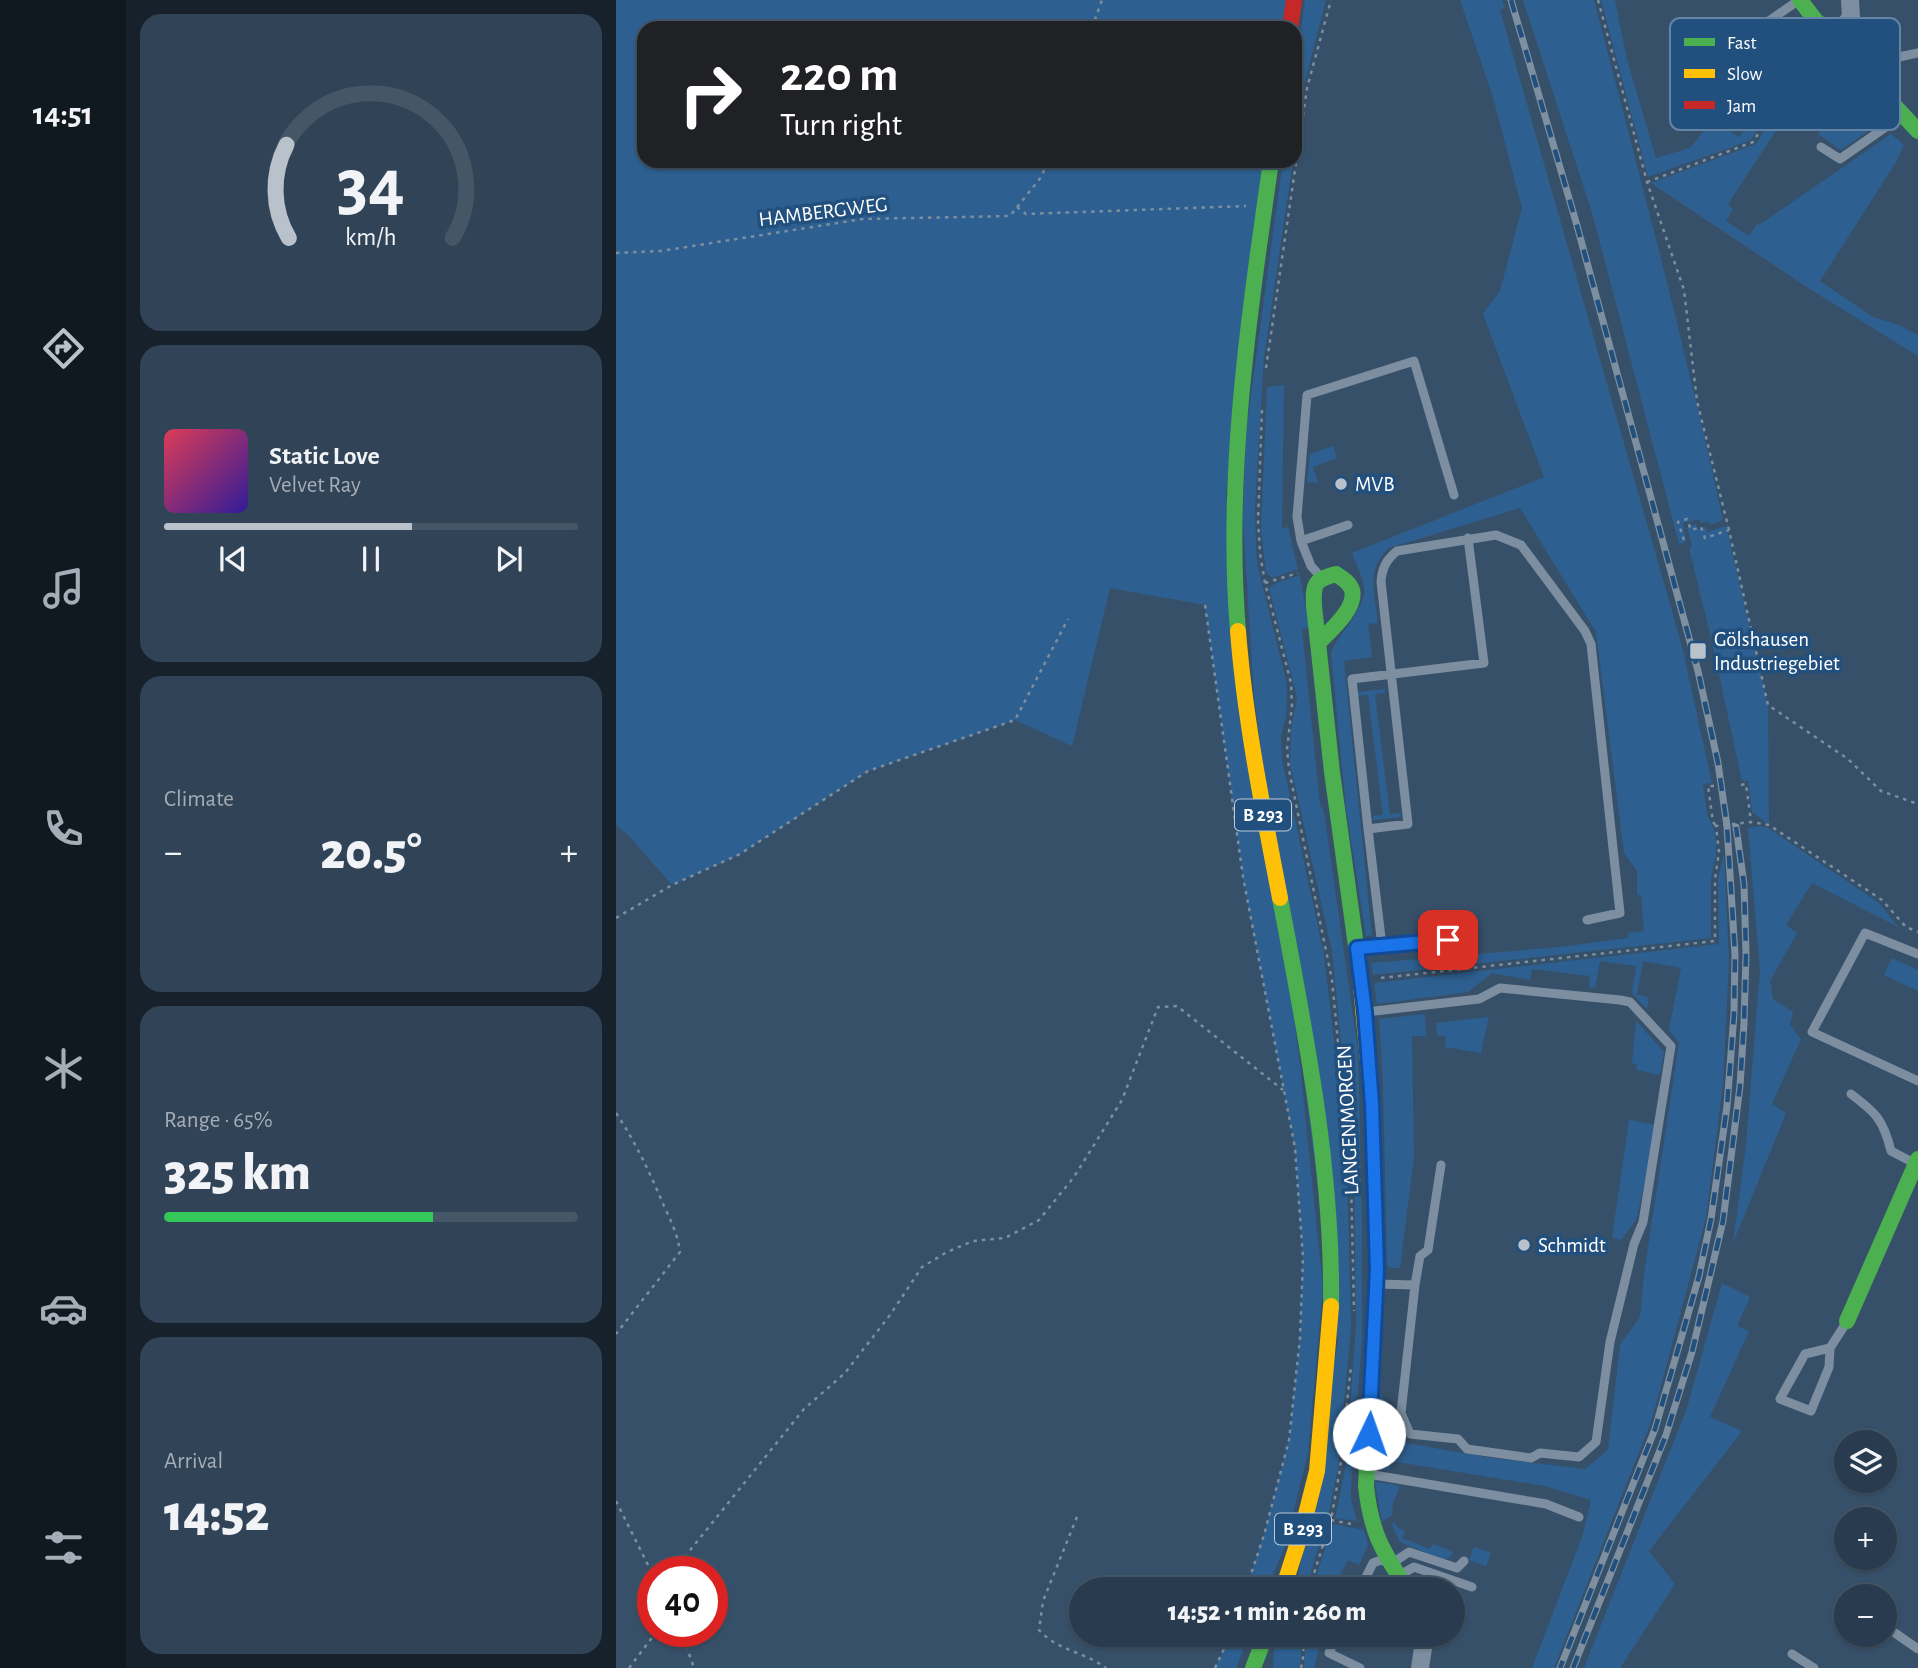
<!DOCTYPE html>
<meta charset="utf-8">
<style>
body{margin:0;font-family:"Alegreya Sans",sans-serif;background:#314356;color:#f1f3f6;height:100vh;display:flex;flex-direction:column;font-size:26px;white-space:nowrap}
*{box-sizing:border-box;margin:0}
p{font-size:23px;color:#a5adb7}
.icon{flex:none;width:38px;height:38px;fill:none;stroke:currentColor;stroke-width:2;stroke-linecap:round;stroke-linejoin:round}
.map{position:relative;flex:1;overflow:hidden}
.side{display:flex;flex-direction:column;gap:14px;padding:14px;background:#17212b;width:490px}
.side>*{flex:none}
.banner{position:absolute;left:21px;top:21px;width:665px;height:147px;border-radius:21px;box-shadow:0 2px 5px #0004,0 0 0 2px #455666;background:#202124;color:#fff;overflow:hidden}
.buttons{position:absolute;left:1218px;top:1430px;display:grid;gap:14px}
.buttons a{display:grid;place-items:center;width:63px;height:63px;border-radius:50%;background:#293c4f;box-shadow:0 2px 5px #0004,0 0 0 2px #455666;font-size:35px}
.speed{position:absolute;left:21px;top:1556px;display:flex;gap:14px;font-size:35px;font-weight:700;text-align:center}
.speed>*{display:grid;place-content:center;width:91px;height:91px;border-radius:50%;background:#293c4f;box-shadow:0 2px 5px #0004,0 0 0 2px #455666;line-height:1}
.speed .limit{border:10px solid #d22;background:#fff;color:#111}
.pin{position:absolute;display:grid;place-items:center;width:60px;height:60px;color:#fff;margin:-30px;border-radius:14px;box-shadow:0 4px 10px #0006}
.me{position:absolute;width:77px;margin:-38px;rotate:3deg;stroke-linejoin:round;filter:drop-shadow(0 0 5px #0008)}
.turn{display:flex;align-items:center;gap:24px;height:147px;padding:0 28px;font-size:32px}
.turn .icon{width:91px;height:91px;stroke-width:2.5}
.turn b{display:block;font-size:49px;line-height:60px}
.big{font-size:52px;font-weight:800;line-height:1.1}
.side .tile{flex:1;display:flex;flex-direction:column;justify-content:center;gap:10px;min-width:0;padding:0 24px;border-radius:21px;background:#314356}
.side .dial{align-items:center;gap:0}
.dial svg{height:182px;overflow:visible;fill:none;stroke:#455666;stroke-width:7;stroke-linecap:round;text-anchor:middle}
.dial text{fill:#f1f3f6;stroke:none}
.song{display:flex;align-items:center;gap:21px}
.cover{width:84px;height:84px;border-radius:10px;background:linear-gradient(135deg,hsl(350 70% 55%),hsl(250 70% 35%))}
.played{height:7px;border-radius:4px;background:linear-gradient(90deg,#b9c2ca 60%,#455666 60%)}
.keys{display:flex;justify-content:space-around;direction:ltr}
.heat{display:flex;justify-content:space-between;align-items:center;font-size:38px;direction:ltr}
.charge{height:10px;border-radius:5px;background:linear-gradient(90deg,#34c759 65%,#455666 0)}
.trip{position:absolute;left:453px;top:1577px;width:396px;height:70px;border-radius:35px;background:#293c4f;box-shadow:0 2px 5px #0004,0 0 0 2px #455666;font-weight:800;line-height:70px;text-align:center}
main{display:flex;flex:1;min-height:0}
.menu{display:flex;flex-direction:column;width:126px;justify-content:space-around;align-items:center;background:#101820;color:#a5adb7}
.menu .icon{width:49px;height:49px}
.menu .selected{color:#b9c2ca}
.menu b{font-size:32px;color:#f1f3f6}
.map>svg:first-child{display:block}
.green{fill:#2d6090}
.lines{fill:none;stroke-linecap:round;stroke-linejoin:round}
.path{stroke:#7c8e9f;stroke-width:2.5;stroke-dasharray:3.5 5;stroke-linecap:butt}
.lane{stroke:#7c8e9f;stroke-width:9}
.street{stroke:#7c8e9f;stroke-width:18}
.fast{stroke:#4caf50;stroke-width:16}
.slow{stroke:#ffc107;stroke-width:16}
.jam{stroke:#c62828;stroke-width:16}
.rail-casing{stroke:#7e8fa0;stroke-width:7}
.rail{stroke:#22507e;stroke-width:4.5;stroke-dasharray:13;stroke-linecap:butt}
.route-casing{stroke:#114b97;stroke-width:18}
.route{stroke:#1a73e8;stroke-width:12}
.poi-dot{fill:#b9c2ca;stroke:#22507e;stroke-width:2.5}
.labels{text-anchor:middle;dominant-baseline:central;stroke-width:7;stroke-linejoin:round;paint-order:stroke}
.shield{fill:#22507e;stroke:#bdcad8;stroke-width:2}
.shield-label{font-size:19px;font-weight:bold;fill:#fff}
.street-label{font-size:21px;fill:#fff;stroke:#22507e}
.poi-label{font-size:21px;fill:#fff;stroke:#22507e;text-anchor:start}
.key{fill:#22507e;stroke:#6484a5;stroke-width:2}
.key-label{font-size:19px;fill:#fff}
</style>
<main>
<nav class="menu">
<b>14:51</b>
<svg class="icon selected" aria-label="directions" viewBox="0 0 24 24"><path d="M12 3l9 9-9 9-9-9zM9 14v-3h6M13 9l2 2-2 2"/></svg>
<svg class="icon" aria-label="music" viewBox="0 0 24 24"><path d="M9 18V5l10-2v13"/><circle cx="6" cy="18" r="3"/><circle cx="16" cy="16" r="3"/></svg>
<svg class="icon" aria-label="phone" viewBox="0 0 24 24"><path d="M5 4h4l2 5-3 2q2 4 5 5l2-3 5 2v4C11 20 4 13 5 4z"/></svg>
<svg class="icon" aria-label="climate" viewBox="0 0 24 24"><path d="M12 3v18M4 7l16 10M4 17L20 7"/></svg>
<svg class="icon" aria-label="car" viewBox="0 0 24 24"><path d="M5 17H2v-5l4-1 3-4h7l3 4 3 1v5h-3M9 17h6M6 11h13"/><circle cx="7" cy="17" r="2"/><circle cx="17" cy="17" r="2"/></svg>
<svg class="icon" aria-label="filters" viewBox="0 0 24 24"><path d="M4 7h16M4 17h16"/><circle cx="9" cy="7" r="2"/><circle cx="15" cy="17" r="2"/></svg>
</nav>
<section class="side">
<div class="tile dial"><svg viewBox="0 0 100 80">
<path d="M14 69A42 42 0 1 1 86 69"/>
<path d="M14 69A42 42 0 0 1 13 28" stroke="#b9c2ca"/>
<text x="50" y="56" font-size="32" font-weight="700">34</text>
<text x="50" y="72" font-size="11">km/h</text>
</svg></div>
<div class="tile">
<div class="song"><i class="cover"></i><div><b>Static Love</b><p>Velvet Ray</p></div></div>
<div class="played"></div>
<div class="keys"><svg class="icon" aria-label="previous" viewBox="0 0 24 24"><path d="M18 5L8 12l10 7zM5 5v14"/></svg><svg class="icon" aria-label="pause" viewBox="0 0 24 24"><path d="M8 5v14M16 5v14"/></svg><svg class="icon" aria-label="next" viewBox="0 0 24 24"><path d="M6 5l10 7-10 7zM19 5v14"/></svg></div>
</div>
<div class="tile"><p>Climate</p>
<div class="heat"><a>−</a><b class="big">20.5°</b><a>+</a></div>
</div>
<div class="tile"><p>Range · 65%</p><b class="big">325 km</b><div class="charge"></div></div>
<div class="tile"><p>Arrival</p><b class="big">14:52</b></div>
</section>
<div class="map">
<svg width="1302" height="1668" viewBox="0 0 1302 1668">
<rect width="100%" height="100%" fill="#375069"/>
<path class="green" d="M0,0H671L667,28H28V161H647L610,493L684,1065L707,1287L692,1452L669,1546L651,1589H630L648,1535L673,1440L684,1338L687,1258L679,1148L627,877L589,605L494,588L456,746L399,720L252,771L124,854L56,885L14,837L0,825Z
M689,0H710L688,85L679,145V76Z
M844,0H886L889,8L884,10L1066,646L1096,783L1087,784L1091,813L1098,830L1100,843V854L1095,878V938L757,975L755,963L944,947L1012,938V933L1028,931L1025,895H1021V871L1008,853L980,632L904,508L773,548C749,569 759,593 762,623L752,624L756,657L728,661L756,935L750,936L730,809L715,652C723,634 750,607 748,589C747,577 740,564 736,553L928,477L867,314L884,291L906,208L877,97Z
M907,0H978C1023,173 1069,346 1107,520L1094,525L1093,521L1085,523L1083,519L1067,523L1070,542L1063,544L977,216Z
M985,0H999L1011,60L1040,158L1074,148L1097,120L1123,137L1180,56L1159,41L1156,29L1178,22L1191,49L1190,54L1135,140L1032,177Z
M1205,54L1211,55L1216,60L1239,94L1264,123L1225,150L1202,134L1211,120L1180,100L1112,204L1117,209L1110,221L1133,236L1141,224L1143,225L1275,134L1288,145L1280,162L1204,281L1257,317L1283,325L1302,335V356L1197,291L1035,183L1140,144L1192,61L1199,55Z
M667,161H677L648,357L639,507L640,548L642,567L670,680L671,695L670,716L665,736L666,759L708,955L730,1146L732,1210L735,1327L722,1467L713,1511L690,1589H680L722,1341L638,696L627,520L630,431Z
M668,385L666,528L672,527L682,569L656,578L650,573L645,530L651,387Z
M717,446L721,458L697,467L702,483L691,482L694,454Z
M1080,524L1082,529L1090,527L1091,532L1110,526L1152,705L1153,825L1136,812L1132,781H1126L1095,637L1073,548L1076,546L1071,527Z
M684,575L693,628L686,629L704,804L708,812L742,1050L746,1220V1340L736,1462L735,1499L741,1521L719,1518L730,1465L740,1326L738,1174L716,951L674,763L675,732L681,697L653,588L660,583Z
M769,689V693L759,694L774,814L784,813L785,817L757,820V816L767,815L752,695L742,696V692Z
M1144,826L1152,828L1263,903L1283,928L1302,937L1196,883L1170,925L1181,933L1154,981L1157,999L1177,1012L1174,1025L1185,1039L1156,1104L1170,1113L1117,1243L1130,1145L1144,970L1132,828Z
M1108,854L1113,961L1107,1084L1090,1218L1036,1419L938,1668H916L966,1537L975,1500L929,1486L775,1461L773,1470L760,1469L765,1392L784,1442L875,1458L969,1469L992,1450L1004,1345L1024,1317L1028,1274L1063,1043L1053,1030L1065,968L1027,961L1021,994L1033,998L1031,1009L1016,993L1020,966L984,961L979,988L973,987L974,976L916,969L914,980L876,973L852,992L761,1004L758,983L1103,944L1102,879Z
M1276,958L1302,970V991L1268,975Z
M809,1014L810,1036H796L798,1157L784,1268H774L771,1265L767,1081L763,1019Z
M873,1017L865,1053L829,1047L830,1036H821L820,1023Z
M1020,1021L1048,1052L1044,1075L1021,1070V1064L1016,1063Z
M1013,1120L1039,1125L1035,1155L1020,1220L1005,1240L996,1237Z
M1106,1283L1134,1297L1121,1326L1133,1331L1094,1417L1126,1431L1033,1551L1059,1584L1004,1668H968L1071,1408Z
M759,1482L776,1484L784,1487L777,1502L776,1515L766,1522Z
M778,1522L782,1528L789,1531L786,1538L814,1549L817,1544L837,1552L835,1556L828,1560L784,1542L776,1524Z
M717,1524L748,1530L752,1545L743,1565L732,1560L723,1577L734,1583L731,1589H696Z
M858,1547L875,1553L870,1566L853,1560Z
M615,1634L633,1635L620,1668H599Z
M664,1635H685V1658L683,1668H657L658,1651Z
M690,1635H709L703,1647L698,1668H688Z"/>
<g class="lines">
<path class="path" d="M982,0L1031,182L1068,290L1081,401L1113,530L1152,705L1232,759L1265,791L1302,804
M476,28L486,0
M1031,182L1137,142L1196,49L1211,51
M401,207L410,214L630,206
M0,253L45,251L247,219L394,216L426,176L431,161
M650,368L691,88L715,0
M646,410L642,520L644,553L649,583L675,683L676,706L671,749L673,770L716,980L735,1178L738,1311
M1068,540L1062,522L1071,519L1075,530L1085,527L1089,538L1113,530
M649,583L682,573
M589,605L627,877L679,1148L687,1258L684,1338L673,1440L648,1535L630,1589
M1125,785L1130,784L1135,822
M1098,786H1092L1097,822L1100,826
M0,918L56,885L124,854L252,771L399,720L452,619
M765,978L1099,941V879L1103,852L1100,826L1135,822L1153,825L1266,900L1290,927L1302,932
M0,1113C20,1143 34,1173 48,1206C55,1221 62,1235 64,1252L0,1334
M0,1501L37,1575
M461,1517L427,1601L423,1630C442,1651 467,1651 490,1668
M715,1520L735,1524
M61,1572L67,1559L188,1409L229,1373L274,1315L306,1267L331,1252L357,1241L389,1238L423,1220L458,1177L506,1100L542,1007L561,1006L667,1090
M693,1589L715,1520L724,1469L735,1366
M62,1631L72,1651L78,1668
M13,1668L41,1631
M599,1668L615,1634
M685,1668L687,1658L688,1634"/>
<path class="lane" d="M1242,55L1263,52L1283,57L1302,53
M1081,71L1183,0
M1205,147L1224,159L1284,117
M685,541L681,517L691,395L798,361L838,495
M704,576L695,566L685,541L732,525
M752,829L736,679L868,663L852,538
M766,946L752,829L792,824L765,582C766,568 770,560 781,551L880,535L905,545L969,631L975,644L1004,913L971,920
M743,948L813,942L851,937
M1302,954L1249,933L1196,1032L1302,1081
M750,1012L863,999L884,988L1004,1000L1014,1002L1055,1046L1027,1222L1018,1244L994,1342L980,1442L963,1457L924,1453L915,1458L851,1449L842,1439L794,1434L785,1413L799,1285L761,1284
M1235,1094C1260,1113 1267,1119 1275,1151L1298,1163
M799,1285L804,1256L812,1250L825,1165
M1214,1348L1189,1354L1164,1399L1195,1411L1213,1367L1214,1348L1230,1323
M752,1474L930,1504L963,1517
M784,1575L798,1567L856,1587
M744,1589L757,1563L765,1560L775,1564L793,1552L841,1568L848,1561
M836,1605L841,1606
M1269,1626L1302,1649
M722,1634L713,1653L744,1668
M1176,1654L1198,1668"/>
<path class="street" d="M1223,33L1235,17L1234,0
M804,1668L807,1648L806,1634"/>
<path class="fast" d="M1184,0L1200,21L1210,28L1223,33L1259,85L1302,131
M622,631C609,474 633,316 655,161
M703,642C714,631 741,608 736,590C734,583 726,578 720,574C698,580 697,584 698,606L716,772L744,975
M664,898C689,1031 717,1169 715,1306
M761,1274L750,1486C755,1533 766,1550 791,1589
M1231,1321L1302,1159
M637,1668L650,1634"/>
<path class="slow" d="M622,631C629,721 647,809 664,898
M744,975L756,1104L761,1274
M667,1589L686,1530L701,1471L715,1306"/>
<path class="jam" d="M674,28L678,0"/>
<defs>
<path id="rail" d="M895,0L960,222L1082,671L1102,763L1111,826L1119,954L1118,1014L1111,1106L1095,1219L1083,1276L1039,1429L944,1668
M957,1668L1050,1435L1076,1352L1107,1221L1124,1086L1128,1023L1130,954L1128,884L1120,827"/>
</defs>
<use href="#rail" class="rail-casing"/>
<use href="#rail" class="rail"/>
</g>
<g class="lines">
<defs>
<path id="route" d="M753,1434L761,1269L756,1104L749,1012L741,948L832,940"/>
</defs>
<use href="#route" class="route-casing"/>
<use href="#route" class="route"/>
</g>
<g class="poi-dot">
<circle cx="725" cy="484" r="7"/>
<rect x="1073" y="642" width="18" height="18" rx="3.5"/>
<circle cx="908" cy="1245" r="7"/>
</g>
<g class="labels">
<g class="shield">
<rect x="619" y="799.5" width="56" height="31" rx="5"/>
<rect x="659" y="1513.5" width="56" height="31" rx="5"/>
</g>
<g class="shield-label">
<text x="647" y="815">B 293</text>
<text x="687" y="1529">B 293</text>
</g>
<g class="street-label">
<text transform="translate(207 212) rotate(-7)">HAMBERGWEG</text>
<text transform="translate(732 1120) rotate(-93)">LANGENMORGEN</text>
</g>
<g class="poi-label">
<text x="739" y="484">MVB</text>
<text x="1098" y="639">Gölshausen<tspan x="1098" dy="24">Industriegebiet</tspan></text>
<text x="922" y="1245">Schmidt</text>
</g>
</g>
<rect x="1054" y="18" width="230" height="112" rx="10" class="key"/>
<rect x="1068" y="38" width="31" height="8" fill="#4caf50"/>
<rect x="1068" y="69" width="31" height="9" fill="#ffc107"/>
<rect x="1068" y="101" width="31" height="8" fill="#c62828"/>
<g class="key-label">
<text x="1111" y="49">Fast</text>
<text x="1111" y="80">Slow</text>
<text x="1111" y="112">Jam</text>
</g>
</svg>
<div class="buttons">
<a><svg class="icon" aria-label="layers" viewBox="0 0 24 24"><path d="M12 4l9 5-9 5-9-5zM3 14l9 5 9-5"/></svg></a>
<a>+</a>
<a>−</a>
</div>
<div class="speed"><div class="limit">40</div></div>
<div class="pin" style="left:832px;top:940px;background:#d93025"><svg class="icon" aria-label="arrive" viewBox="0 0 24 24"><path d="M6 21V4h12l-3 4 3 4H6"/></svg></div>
<svg class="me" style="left:753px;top:1434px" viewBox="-20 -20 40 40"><circle r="19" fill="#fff"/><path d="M0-13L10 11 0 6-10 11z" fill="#1a73e8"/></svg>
<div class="trip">14:52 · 1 min · 260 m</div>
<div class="banner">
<div class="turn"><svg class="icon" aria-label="right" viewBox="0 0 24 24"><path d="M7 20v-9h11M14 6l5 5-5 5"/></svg><div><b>220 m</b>Turn right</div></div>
</div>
</div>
</main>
